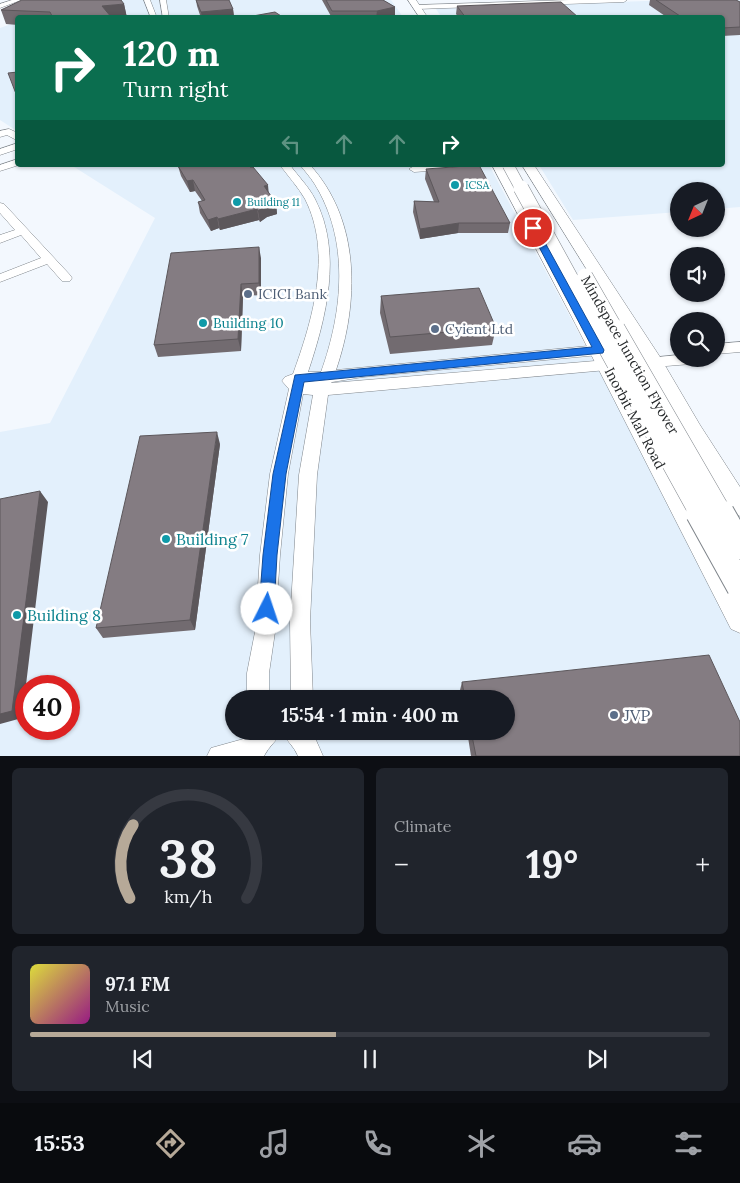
<!DOCTYPE html>
<meta charset="utf-8">
<style>
body{margin:0;font-family:Lora,serif;background:#20242c;color:#f1f3f6;height:100vh;display:flex;flex-direction:column;font-size:19px;white-space:nowrap}
*{box-sizing:border-box;margin:0}
p{font-size:16px;color:#9ea1a6}
.icon{flex:none;width:28px;height:28px;fill:none;stroke:currentColor;stroke-width:2;stroke-linecap:round;stroke-linejoin:round}
.map{position:relative;height:756px;overflow:hidden}
.side{display:flex;flex-direction:column;gap:12px;padding:12px;background:#0d0f14;flex:1}
.side>*{flex:none}
.top-card{position:absolute;left:15px;top:15px;width:710px;height:152px;border-radius:5px;box-shadow:0 1px 4px #0004;background:#0b6e4f;color:#fff;overflow:hidden}
.needle{width:32px;rotate:223deg}
.tools{position:absolute;left:670px;top:182px;display:grid;gap:10px}
.tools a{display:grid;place-items:center;width:55px;height:55px;border-radius:50%;background:#171b24;box-shadow:0 1px 4px #0004;font-size:25px}
.speed{position:absolute;left:15px;top:675px;display:flex;gap:10px;font-size:25px;font-weight:700;text-align:center}
.speed>*{display:grid;place-content:center;width:65px;height:65px;border-radius:50%;background:#171b24;box-shadow:0 1px 4px #0004;line-height:1}
.speed .limit{border:8px solid #d22;background:#fff;color:#111}
.pin{position:absolute;display:grid;place-items:center;width:42px;height:42px;color:#fff;margin:-21px;border:2px solid #fff;border-radius:50%;box-shadow:0 1px 5px #0007}
.me{position:absolute;width:55px;margin:-28px;rotate:4deg;stroke-linejoin:round;filter:drop-shadow(0 0 4px #0008)}
.turn{display:flex;align-items:center;gap:18px;height:105px;padding:0 25px;font-size:22px}
.turn .icon{width:65px;height:65px;stroke-width:2.5}
.turn b{display:block;font-size:35px;line-height:42px}
.lanes{display:flex;align-items:center;height:48px;padding:0 25px;background:#0003;justify-content:center;gap:25px;direction:ltr}
.lanes .off{opacity:.35}
.big{font-size:38px;font-weight:700;line-height:1.1}
.side .card{flex:1;display:flex;flex-direction:column;justify-content:center;gap:8px;min-width:0;padding:0 18px;border-radius:8px;background:#20242c}
.side .dial{align-items:center;gap:0}
.dial svg{height:130px;overflow:visible;fill:none;stroke:#363941;stroke-width:7;stroke-linecap:round;text-anchor:middle}
.dial text{fill:#f1f3f6;stroke:none}
.song{display:flex;align-items:center;gap:15px}
.cover{width:60px;height:60px;border-radius:8px;background:linear-gradient(135deg,hsl(60 70% 55%),hsl(310 70% 35%))}
.played{height:5px;border-radius:2px;background:linear-gradient(90deg,#b6a998 45%,#363941 45%)}
.keys{display:flex;justify-content:space-around;direction:ltr}
.heat{display:flex;justify-content:space-between;align-items:center;font-size:28px;direction:ltr}
.side .tiles{flex:1;display:grid;gap:12px;grid-template-columns:1fr 1fr}
.card:last-child{grid-column:span 2}
.trip{position:absolute;left:225px;top:690px;width:290px;height:50px;border-radius:25px;background:#171b24;box-shadow:0 1px 4px #0004;font-weight:700;line-height:50px;text-align:center}
.tab-bar{display:flex;height:80px;justify-content:space-around;align-items:center;background:#090b0e;color:#9ea1a6}
.tab-bar .icon{width:35px;height:35px}
.tab-bar .selected{color:#b6a998}
.tab-bar b{font-size:22px;color:#f1f3f6}
.map>svg:first-child{display:block}
.built{fill:#e3f0fc;fill-rule:evenodd}
.lines{fill:none;stroke-linecap:round;stroke-linejoin:round}
.minor-casing{stroke:#7f858b;stroke-width:1}
.major-casing{stroke:#7f858b;stroke-width:1}
.minor{fill:#fff;fill-rule:evenodd}
.major{fill:#fff;fill-rule:evenodd}
.major-bridge-far3-casing{stroke:#7f858b;stroke-width:12;stroke-linecap:butt}
.major-bridge-far2-casing{stroke:#7f858b;stroke-width:16;stroke-linecap:butt}
.major-bridge-far1-casing{stroke:#7f858b;stroke-width:21;stroke-linecap:butt}
.major-bridge-casing{stroke:#7f858b;stroke-width:28;stroke-linecap:butt}
.major-bridge-far3{stroke:#fff;stroke-width:11}
.major-bridge-far2{stroke:#fff;stroke-width:15}
.major-bridge-far1{stroke:#fff;stroke-width:20}
.major-bridge{stroke:#fff;stroke-width:26}
.wall{fill:#726b70}
.shaded-wall{fill:#5c575b}
.building{fill:#847c82;stroke:#5c575b}
.route{fill:#1a73e8;stroke:#114b97}
.culture-dot{fill:#0f9aa8;stroke:#fff;stroke-width:2}
.service-dot{fill:#5c6f8a;stroke:#fff;stroke-width:2}
.labels{text-anchor:middle;dominant-baseline:central;stroke-width:5;stroke-linejoin:round;paint-order:stroke}
.far-culture-label{font-size:11px;fill:#0d838f;stroke:#fff;text-anchor:start}
.service-label{font-size:14px;fill:#4e5e75;stroke:#fff;text-anchor:start}
.culture-label{font-size:14px;fill:#0d838f;stroke:#fff;text-anchor:start}
.street-label{font-size:14px;fill:#25282a;stroke:#fff}
.near-culture-label{font-size:16px;fill:#0d838f;stroke:#fff;text-anchor:start}
.near-service-label{font-size:16px;fill:#4e5e75;stroke:#fff;text-anchor:start}
</style>
<div class="map">
<svg width="740" height="756" viewBox="0 0 740 756">
<rect width="100%" height="100%" fill="#f3f8fe"/>
<path class="built" d="M39,0H391L403,17L31,18Z
M671,0H740V207L716,209V191H679V212L573,220L539,165H722V18H442L436,9Z
M17,22V131L0,120V28Z
M71,165H489L740,635V755L0,756V432L50,423L155,218ZM26,686H69V729H26ZM234,699H506V731H234Z"/>
<g class="lines">
<defs>
<path id="minor" d="M12,0H21L0,8V4Z
M144,0H150L157,18H151Z
M160,0H166L169,18H163Z
M569,0H627L624,2L417,9L414,7L417,5Z
M9,129L18,133V141L7,135L0,137V131Z
M18,143V149L0,155V149Z
M18,159L19,165L0,171V165Z
M280,165H290C298,176 309,187 315,199C343,253 326,318 308,372H321C343,311 350,240 314,183C310,177 305,171 300,165H310C361,221 359,303 336,370L599,345L604,347L606,350L604,353L599,355L363,377L332,382L331,383L607,360L612,361L614,365L612,369L607,370L328,395L317,475L310,621L313,699H291L290,621L299,475L313,395L303,394L288,474L280,555L275,632L269,673V699H247V673L255,632L260,555L270,474L289,389L282,381L285,377L293,374C312,321 333,254 305,199C298,187 288,176 280,165Z
M428,165H477L472,168L414,172L409,169L414,166Z
M0,203L4,204L70,275L72,278L70,281H62L47,264L0,282V274L41,258L21,235L0,243V235L15,230L0,213Z
M740,342V352L716,354V344Z
M679,355V359H698L696,363L691,364L654,367L649,366L647,362L649,358Z
M251,731H282C277,741 269,746 264,756H207L211,748L247,738Z
M282,731H312L323,756H298C294,746 286,741 282,731Z"/>
<path id="major" d="M408,0H416L428,18H420Z
M492,165H504L740,594V633L731,629L576,325Z
M522,165H534L660,357L700,425L740,487V516L732,513L686,437L646,365Z"/>
</defs>
<use href="#minor" class="minor-casing"/>
<use href="#major" class="major-casing"/>
<use href="#minor" class="minor"/>
<use href="#major" class="major"/>
<defs>
<path id="major-bridge-far3" d="M508,165L521,189"/>
<path id="major-bridge-far2" d="M521,188L599,330
M585,276L616,330"/>
<path id="major-bridge-far1" d="M598,329L700,514
M615,329L722,514"/>
<path id="major-bridge" d="M699,513L740,587
M721,513L740,546"/>
</defs>
<use href="#major-bridge-far3" class="major-bridge-far3-casing"/>
<use href="#major-bridge-far2" class="major-bridge-far2-casing"/>
<use href="#major-bridge-far1" class="major-bridge-far1-casing"/>
<use href="#major-bridge" class="major-bridge-casing"/>
<use href="#major-bridge-far3" class="major-bridge-far3"/>
<use href="#major-bridge-far2" class="major-bridge-far2"/>
<use href="#major-bridge-far1" class="major-bridge-far1"/>
<use href="#major-bridge" class="major-bridge"/>
</g>
<path class="wall" d="M196,0L233,9L234,17L201,18L197,6Z
M322,0H383L395,7V15L384,18H332Z
M650,0H736L740,2V35L722,36V18H668L649,5Z
M124,4L127,18H18V25L6,24L1,10Z
M457,6L579,18H459L456,14Z
M178,166L269,193L276,203L277,214L267,217L260,222L259,220L220,230L219,228L211,231L200,213L198,202L202,201L195,191L190,192L181,176Z
M426,169L510,223L508,233H458L420,239L413,212L414,201L434,202L425,179Z
M261,258V295L243,296L241,351L158,357L154,345Z
M381,296L496,328L492,345L390,354L380,313Z
M220,444L195,630L103,638L96,628Z
M462,682L740,756H471L467,731H506V699H461L460,690Z"/>
<path class="shaded-wall" d="M124,4L127,18H105L102,6Z
M395,7V15L384,18H376L377,11Z
M233,9L234,17L202,18L201,12Z
M193,180L195,191L190,192L187,181Z
M268,185L269,196L264,186Z
M276,203L277,214L267,217L260,222L258,211L265,206Z
M257,209L259,220L220,230L218,219Z
M217,217L219,228L211,231L208,220Z
M459,223L458,233L420,239V229Z
M259,247L261,258V295L259,283Z
M241,284L243,296L241,351L238,339Z
M217,432L220,444L195,630L190,620Z
M40,491L48,502L22,718L0,724V714Z"/>
<path class="building" d="M22,0H121L124,4L102,6L112,18H53L50,12L1,10Z
M196,0H229L233,9L201,12Z
M326,0H383L395,7L377,11H332Z
M656,0H736L740,2V27L722,28V18H683Z
M561,2L579,18H466L457,6Z
M275,12L284,18H242Z
M645,16L647,18H609Z
M18,72V99L8,73Z
M181,165H249L250,167H253L268,185L264,186L276,203L265,206L258,211L257,209L218,219L217,217L208,220L198,202L205,200L193,180L187,181L178,166Z
M479,165L510,223H459L420,229L414,201L439,202L426,169Z
M259,247V283L241,284L238,339L154,345L171,253Z
M479,288L496,328L390,337L381,296Z
M217,432L190,620L96,628L140,436Z
M40,491L12,711L0,714V499Z
M709,655L740,722V756H476L471,731H506V699H465L462,682Z"/>
<path class="route" d="M530,226L537,228L604,350L603,353L304,382L286,474L277,555L274,609L272,614L267,617L261,614L259,609L263,555L273,474L295,375L592,347L529,228Z"/>
<g class="culture-dot">
<circle cx="455" cy="185" r="5"/>
<circle cx="237" cy="202" r="5"/>
<circle cx="203" cy="323" r="5"/>
<circle cx="166" cy="539" r="5"/>
<circle cx="17" cy="615" r="5"/>
</g>
<g class="service-dot">
<circle cx="248" cy="294" r="5"/>
<circle cx="435" cy="329" r="5"/>
<circle cx="614" cy="715" r="5"/>
</g>
<g class="labels">
<g class="far-culture-label">
<text x="465" y="185">ICSA</text>
<text x="247" y="202">Building 11</text>
</g>
<g class="service-label">
<text x="258" y="294">ICICI Bank</text>
<text x="445" y="329">Cyient Ltd</text>
</g>
<g class="culture-label">
<text x="213" y="323">Building 10</text>
</g>
<g class="street-label">
<text transform="translate(630 355) rotate(60)">Mindspace Junction Flyover</text>
<text transform="translate(635 418) rotate(62)">Inorbit Mall Road</text>
</g>
<g class="near-culture-label">
<text x="176" y="539">Building 7</text>
<text x="27" y="615">Building 8</text>
</g>
<g class="near-service-label">
<text x="624" y="715">JVP</text>
</g>
</g>
</svg>
<div class="tools">
<a><svg class="needle" viewBox="-14 -14 28 28"><path d="M0-13l5 13h-10z" fill="#e53935"/><path d="M0 13l5-13h-10z" fill="#9ea1a6"/></svg></a>
<a><svg class="icon" aria-label="sound" viewBox="0 0 24 24"><path d="M4 9h4l5-4v14l-5-4H4zM17 9q2 3 0 6"/></svg></a>
<a><svg class="icon" aria-label="search" viewBox="0 0 24 24"><circle cx="10" cy="10" r="6"/><path d="M15 15l6 6"/></svg></a>
</div>
<div class="speed"><div class="limit">40</div></div>
<div class="pin" style="left:533px;top:228px;background:#d93025"><svg class="icon" aria-label="arrive" viewBox="0 0 24 24"><path d="M6 21V4h12l-3 4 3 4H6"/></svg></div>
<svg class="me" style="left:267px;top:609px" viewBox="-20 -20 40 40"><circle r="19" fill="#fff"/><path d="M0-13L10 11 0 6-10 11z" fill="#1a73e8"/></svg>
<div class="trip">15:54 · 1 min · 400 m</div>
<div class="top-card">
<div class="turn"><svg class="icon" aria-label="right" viewBox="0 0 24 24"><path d="M7 20v-9h11M14 6l5 5-5 5"/></svg><div><b>120 m</b>Turn right</div></div>
<div class="lanes"><svg class="icon off" aria-label="left" viewBox="0 0 24 24"><path d="M17 20v-9H6M10 6l-5 5 5 5"/></svg><svg class="icon off" aria-label="ahead" viewBox="0 0 24 24"><path d="M12 20V5M6 11l6-6 6 6"/></svg><svg class="icon off" aria-label="ahead" viewBox="0 0 24 24"><path d="M12 20V5M6 11l6-6 6 6"/></svg><svg class="icon" aria-label="right" viewBox="0 0 24 24"><path d="M7 20v-9h11M14 6l5 5-5 5"/></svg></div>
</div>
</div>
<section class="side">
<div class="tiles">
<div class="card dial"><svg viewBox="0 0 100 80">
<path d="M14 69A42 42 0 1 1 86 69"/>
<path d="M14 69A42 42 0 0 1 16 24" stroke="#b6a998"/>
<text x="50" y="56" font-size="32" font-weight="700">38</text>
<text x="50" y="72" font-size="11">km/h</text>
</svg></div>
<div class="card"><p>Climate</p>
<div class="heat"><a>−</a><b class="big">19°</b><a>+</a></div>
</div>
<div class="card">
<div class="song"><i class="cover"></i><div><b>97.1 FM</b><p>Music</p></div></div>
<div class="played"></div>
<div class="keys"><svg class="icon" aria-label="previous" viewBox="0 0 24 24"><path d="M18 5L8 12l10 7zM5 5v14"/></svg><svg class="icon" aria-label="pause" viewBox="0 0 24 24"><path d="M8 5v14M16 5v14"/></svg><svg class="icon" aria-label="next" viewBox="0 0 24 24"><path d="M6 5l10 7-10 7zM19 5v14"/></svg></div>
</div>
</div>
</section>
<nav class="tab-bar">
<b>15:53</b>
<svg class="icon selected" aria-label="directions" viewBox="0 0 24 24"><path d="M12 3l9 9-9 9-9-9zM9 14v-3h6M13 9l2 2-2 2"/></svg>
<svg class="icon" aria-label="music" viewBox="0 0 24 24"><path d="M9 18V5l10-2v13"/><circle cx="6" cy="18" r="3"/><circle cx="16" cy="16" r="3"/></svg>
<svg class="icon" aria-label="phone" viewBox="0 0 24 24"><path d="M5 4h4l2 5-3 2q2 4 5 5l2-3 5 2v4C11 20 4 13 5 4z"/></svg>
<svg class="icon" aria-label="climate" viewBox="0 0 24 24"><path d="M12 3v18M4 7l16 10M4 17L20 7"/></svg>
<svg class="icon" aria-label="car" viewBox="0 0 24 24"><path d="M5 17H2v-5l4-1 3-4h7l3 4 3 1v5h-3M9 17h6M6 11h13"/><circle cx="7" cy="17" r="2"/><circle cx="17" cy="17" r="2"/></svg>
<svg class="icon" aria-label="filters" viewBox="0 0 24 24"><path d="M4 7h16M4 17h16"/><circle cx="9" cy="7" r="2"/><circle cx="15" cy="17" r="2"/></svg>
</nav>
